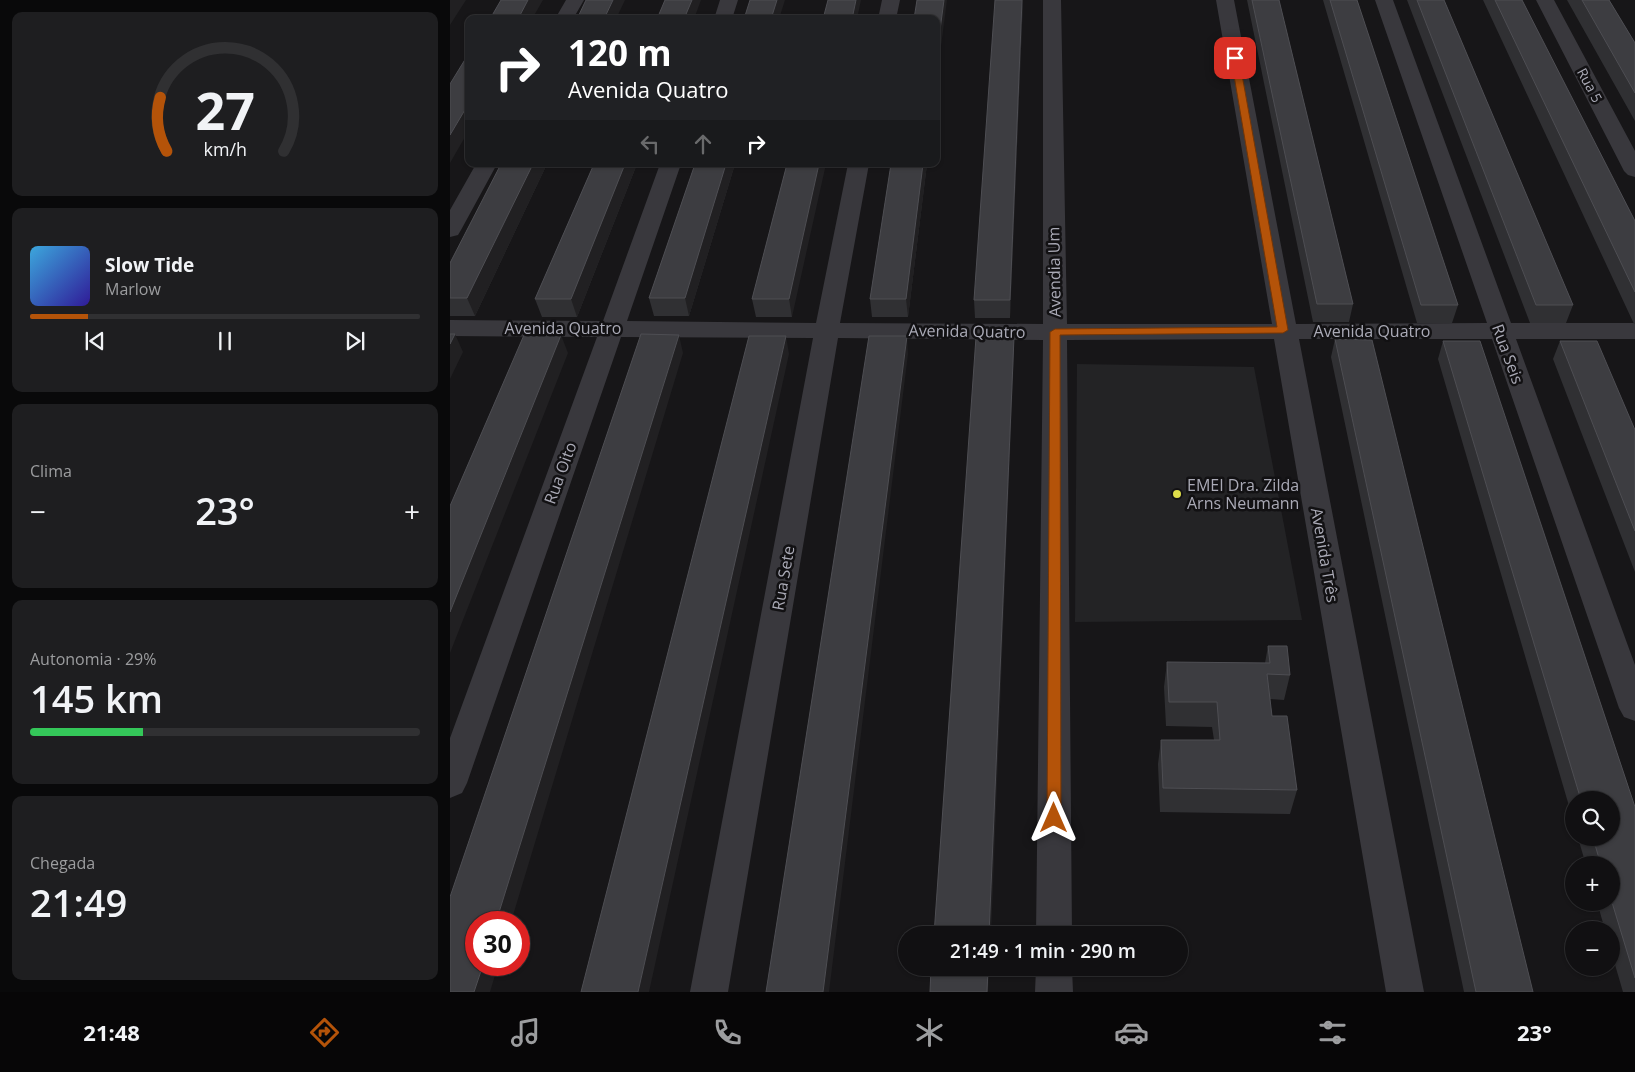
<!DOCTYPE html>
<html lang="pt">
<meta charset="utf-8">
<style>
body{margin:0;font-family:"Open Sans",sans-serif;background:#1e1e20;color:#f1f3f6;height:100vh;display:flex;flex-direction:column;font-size:19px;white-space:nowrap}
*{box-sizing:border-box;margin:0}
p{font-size:16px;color:#9c9d9f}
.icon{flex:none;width:28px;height:28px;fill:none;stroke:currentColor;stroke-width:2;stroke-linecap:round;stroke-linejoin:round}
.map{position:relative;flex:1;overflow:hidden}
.sheet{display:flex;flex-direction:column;gap:12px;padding:12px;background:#09090a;width:450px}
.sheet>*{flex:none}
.top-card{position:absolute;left:15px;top:15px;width:475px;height:152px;border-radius:10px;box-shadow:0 1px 4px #0004,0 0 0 1px #303032;background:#202124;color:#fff;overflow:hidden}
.tools{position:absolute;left:1115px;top:791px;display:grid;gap:10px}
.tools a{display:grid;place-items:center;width:55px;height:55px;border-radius:50%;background:#111012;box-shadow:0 1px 4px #0004,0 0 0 1px #303032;font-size:25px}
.speed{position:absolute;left:15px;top:911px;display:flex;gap:10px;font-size:25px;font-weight:700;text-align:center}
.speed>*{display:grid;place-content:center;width:65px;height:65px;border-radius:50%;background:#111012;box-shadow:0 1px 4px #0004,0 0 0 1px #303032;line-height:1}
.speed .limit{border:8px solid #d22;background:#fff;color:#111}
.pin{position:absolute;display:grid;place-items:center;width:42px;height:42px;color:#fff;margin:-21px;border-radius:10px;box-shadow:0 2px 8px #0006}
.me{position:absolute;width:55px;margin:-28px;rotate:0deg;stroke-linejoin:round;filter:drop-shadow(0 0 4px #0008)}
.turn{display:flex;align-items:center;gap:18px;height:105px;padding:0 20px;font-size:22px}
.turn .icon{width:65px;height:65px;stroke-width:2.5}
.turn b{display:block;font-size:35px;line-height:42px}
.lanes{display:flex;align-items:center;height:48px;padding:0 20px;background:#0003;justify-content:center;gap:25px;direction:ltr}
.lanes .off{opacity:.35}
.big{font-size:38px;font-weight:600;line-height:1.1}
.sheet .card{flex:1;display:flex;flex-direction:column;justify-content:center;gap:8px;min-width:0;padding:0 18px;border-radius:10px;background:#1e1e20}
.sheet .dial{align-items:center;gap:0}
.dial svg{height:130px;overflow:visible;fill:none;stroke:#303032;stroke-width:7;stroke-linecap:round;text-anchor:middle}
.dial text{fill:#f1f3f6;stroke:none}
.song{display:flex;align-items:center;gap:15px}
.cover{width:60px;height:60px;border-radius:8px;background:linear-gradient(135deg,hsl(200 70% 55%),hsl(250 70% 35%))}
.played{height:5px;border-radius:2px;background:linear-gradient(90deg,#b45309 15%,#303032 15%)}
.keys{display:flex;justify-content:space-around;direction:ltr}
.heat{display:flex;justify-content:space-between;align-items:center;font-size:28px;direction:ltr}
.charge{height:8px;border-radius:4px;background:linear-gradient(90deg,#34c759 29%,#303032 0)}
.trip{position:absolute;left:448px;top:926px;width:290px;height:50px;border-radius:25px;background:#111012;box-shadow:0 1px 4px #0004,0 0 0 1px #303032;font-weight:600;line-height:50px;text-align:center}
.tabs{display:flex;height:80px;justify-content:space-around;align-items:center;background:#070607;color:#9c9d9f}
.tabs .icon{width:35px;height:35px}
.tabs .active{color:#b45309}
.tabs b{font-size:22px;color:#f1f3f6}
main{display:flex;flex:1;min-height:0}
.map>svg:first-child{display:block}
.built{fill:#232325}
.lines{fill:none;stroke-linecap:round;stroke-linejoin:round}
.minor{fill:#39383d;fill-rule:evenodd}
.wall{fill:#303033}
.shaded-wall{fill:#212022}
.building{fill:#3d3d41;stroke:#4e4e53}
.route{fill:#b45309;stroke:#753606}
.poi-dot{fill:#dddd49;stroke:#121113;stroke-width:2}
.labels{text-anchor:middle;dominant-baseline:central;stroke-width:5;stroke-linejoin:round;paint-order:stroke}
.far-street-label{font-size:14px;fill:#aaaab6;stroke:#121113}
.street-label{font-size:16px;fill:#aaaab6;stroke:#121113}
.poi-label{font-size:16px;fill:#aaaab6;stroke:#121113;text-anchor:start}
</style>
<main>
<section class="sheet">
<div class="card dial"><svg viewBox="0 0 100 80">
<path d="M14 69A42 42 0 1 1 86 69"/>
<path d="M14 69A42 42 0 0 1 10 36" stroke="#b45309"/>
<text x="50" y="56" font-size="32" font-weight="700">27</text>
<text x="50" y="72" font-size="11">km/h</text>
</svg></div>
<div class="card">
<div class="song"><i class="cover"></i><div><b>Slow Tide</b><p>Marlow</p></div></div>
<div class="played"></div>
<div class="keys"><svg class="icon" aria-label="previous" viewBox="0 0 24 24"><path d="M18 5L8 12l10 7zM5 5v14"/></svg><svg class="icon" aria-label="pause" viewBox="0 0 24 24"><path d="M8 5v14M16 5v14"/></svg><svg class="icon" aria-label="next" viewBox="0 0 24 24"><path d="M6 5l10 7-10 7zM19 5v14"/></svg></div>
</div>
<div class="card"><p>Clima</p>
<div class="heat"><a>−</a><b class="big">23°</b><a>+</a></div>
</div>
<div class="card"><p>Autonomia · 29%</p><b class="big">145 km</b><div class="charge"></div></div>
<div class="card"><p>Chegada</p><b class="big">21:49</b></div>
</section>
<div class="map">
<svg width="1185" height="992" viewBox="0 0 1185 992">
<rect width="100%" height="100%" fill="#171618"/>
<path class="built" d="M627,364L804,367L852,620L625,622Z"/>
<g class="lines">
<path class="minor" d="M116,0H134L123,19H105Z
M270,0H288L282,19H264Z
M432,0H450L446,19H428Z
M593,0H611L617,324H822L766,0H784L846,324L1037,323L925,0H943L1061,323H1185V339H1066L1185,665V721L1174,717L1169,708L1042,339H849L974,992H936L824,339L617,340L622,935H586L593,340L388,338L278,992H240L363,338L171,337L17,783L12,793L0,798V738L147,337L0,336V320L153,321L210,164H231L177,321L366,323L398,164H419L390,323L593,324Z
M1086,0H1104L1185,151V177L1178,175L1174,171Z
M26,164H47L11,230L8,235L0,237V210Z
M586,968H622L623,992H585Z"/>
</g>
<path class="wall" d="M573,0L560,318H525L524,300Z
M797,0H829L903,304L899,322H863Z
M873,0H907L1008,305L1002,323H967Z
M957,0H994L1123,305L1116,323H1080Z
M1033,0H1072L1185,221V324H1184Z
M1117,0H1159L1185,43V121Z
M51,164H97L25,316H0V263Z
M144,164H187L127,317H92L85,299Z
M245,164H285L239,316H204L199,298Z
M337,164L342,317H306L302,299Z
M441,164H477L458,317H422L420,299Z
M885,339L1083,992H1014L881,357Z
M993,341L1185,807V992H1173L1161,951V930H1155L1147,902H1161V865H1136L1128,838H1161V800H1124V823L988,359Z
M1110,341L1185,430V572L1103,359Z
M818,646L840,675L834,700L820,699L822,716L847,790L840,814L710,812L708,764L711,740H764L762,727L716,726L714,687L717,662L815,663Z"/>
<path class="shaded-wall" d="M0,0H16L0,25Z
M78,0H93L82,19H68Z
M163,0H175L166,19H154Z
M242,0H251L244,19H234Z
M327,0H335L329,19H321Z
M406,0H411L407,19H402Z
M494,0H497L486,85V60Z
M572,0H573L560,318V300Z
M19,103V130L0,163V135Z
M83,164H97L25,316L17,298Z
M175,164H187L127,317L121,299Z
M276,164H285L239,316L235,298Z
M369,164H376L342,317L339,299Z
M473,164H477L458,317L456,299Z
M5,334L13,352L0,379V344Z
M111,335L118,353L0,653V612Z
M229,335L233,353L61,922H46Z
M336,336L339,354L199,992H188Z
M457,336L458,354L379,992H373Z
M564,337V355L541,935H539Z
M33,965H48L40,992H24Z
M538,968H539L538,992H537Z"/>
<path class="building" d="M51,0H78L68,19H40Z
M136,0H163L154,19H127Z
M215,0H242L234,19H207Z
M300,0H327L321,19H294Z
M378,0H406L402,19H373Z
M467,0H494L486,60V19H464Z
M545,0H572L560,300H524Z
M802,0H829L903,304H867Z
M880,0H907L1008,305H971Z
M967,0H994L1123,305H1086Z
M1045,0H1072L1185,221V292Z
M1132,0H1159L1185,43V93Z
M19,53V103L0,135V84Z
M51,164H83L17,298H0V263Z
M144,164H175L121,299H85Z
M245,164H276L235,298H199Z
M337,164H369L339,299H302Z
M441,164H473L456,299H420Z
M0,334H5L0,344Z
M191,334L229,335L46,922H26V965H33L24,992H0V897Z
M74,335H111L0,612V506Z
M299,336H336L188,992H131Z
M419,336H457L373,992H316Z
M526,337H564L539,935H484Z
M885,339L922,340L1083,992H1026Z
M993,341H1030L1185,807V978L1161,899V865H1151L1143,838H1161V800H1131Z
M1110,341H1147L1185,430V531Z
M818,646H837L840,675L817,674L822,716H837L847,790L713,788L711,740H770L767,702H719L717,662L820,663Z
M481,968H538L537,992H480Z"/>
<path class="route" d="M785,56L789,58L838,330L833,333L610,335L611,818L609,823L604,825L599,823L597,818L600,332L605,329L827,327L781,58Z"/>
<circle class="poi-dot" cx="727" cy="494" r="5"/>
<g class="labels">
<g class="far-street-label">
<text transform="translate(1140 85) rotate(62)">Rua 5</text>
</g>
<g class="street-label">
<text transform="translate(604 272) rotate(-91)">Avendia Um</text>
<text x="113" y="328">Avenida Quatro</text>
<text transform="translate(517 331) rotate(1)">Avenida Quatro</text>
<text x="922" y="331">Avenida Quatro</text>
<text transform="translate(1058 354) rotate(70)">Rua Seis</text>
<text transform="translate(110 473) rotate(-70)">Rua Oito</text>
<text transform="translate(875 555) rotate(80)">Avenida Três</text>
<text transform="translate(333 578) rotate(-80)">Rua Sete</text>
</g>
<g class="poi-label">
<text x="737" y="485">EMEI Dra. Zilda<tspan x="737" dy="18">Arns Neumann</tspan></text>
</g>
</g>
</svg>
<div class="tools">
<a><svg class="icon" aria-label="search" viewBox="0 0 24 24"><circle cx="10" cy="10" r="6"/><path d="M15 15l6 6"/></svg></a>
<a>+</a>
<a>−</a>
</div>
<div class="speed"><div class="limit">30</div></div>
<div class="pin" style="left:785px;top:58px;background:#d93025"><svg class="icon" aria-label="arrive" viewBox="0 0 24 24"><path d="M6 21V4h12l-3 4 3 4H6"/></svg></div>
<svg class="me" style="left:604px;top:818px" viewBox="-20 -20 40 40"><path d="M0-17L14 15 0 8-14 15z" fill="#b45309" stroke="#fff" stroke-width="4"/></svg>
<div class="trip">21:49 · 1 min · 290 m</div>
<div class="top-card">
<div class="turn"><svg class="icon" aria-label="right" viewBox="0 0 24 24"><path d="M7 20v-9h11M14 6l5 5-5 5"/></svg><div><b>120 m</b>Avenida Quatro</div></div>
<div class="lanes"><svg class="icon off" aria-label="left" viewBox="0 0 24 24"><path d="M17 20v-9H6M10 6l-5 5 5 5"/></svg><svg class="icon off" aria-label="ahead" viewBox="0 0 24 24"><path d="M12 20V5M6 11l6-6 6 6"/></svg><svg class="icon" aria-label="right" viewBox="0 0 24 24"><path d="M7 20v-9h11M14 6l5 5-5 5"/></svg></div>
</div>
</div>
</main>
<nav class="tabs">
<b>21:48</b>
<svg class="icon active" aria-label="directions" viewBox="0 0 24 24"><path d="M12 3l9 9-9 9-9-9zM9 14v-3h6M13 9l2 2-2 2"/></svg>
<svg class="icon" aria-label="music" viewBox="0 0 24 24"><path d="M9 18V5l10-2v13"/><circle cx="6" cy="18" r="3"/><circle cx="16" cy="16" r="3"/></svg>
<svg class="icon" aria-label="phone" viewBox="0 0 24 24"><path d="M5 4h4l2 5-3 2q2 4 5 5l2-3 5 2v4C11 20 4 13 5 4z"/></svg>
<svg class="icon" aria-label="climate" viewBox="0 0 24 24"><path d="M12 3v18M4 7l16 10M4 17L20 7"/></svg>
<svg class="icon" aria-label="car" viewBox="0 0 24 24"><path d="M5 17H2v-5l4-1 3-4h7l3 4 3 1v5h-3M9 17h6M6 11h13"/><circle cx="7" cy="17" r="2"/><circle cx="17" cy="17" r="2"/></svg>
<svg class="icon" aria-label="filters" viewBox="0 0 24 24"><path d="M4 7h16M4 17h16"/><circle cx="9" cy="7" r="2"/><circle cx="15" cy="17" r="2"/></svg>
<b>23°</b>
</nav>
